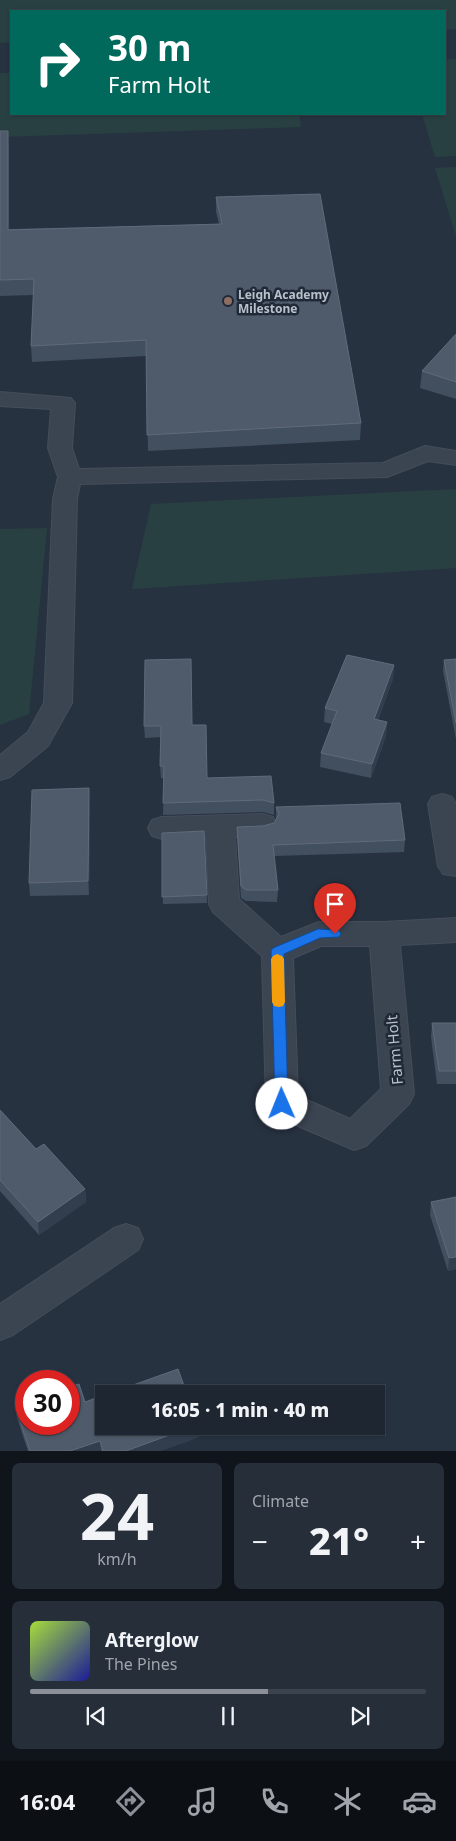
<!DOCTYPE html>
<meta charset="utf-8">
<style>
body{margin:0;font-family:"Noto Sans",sans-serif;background:#252e39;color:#f1f3f6;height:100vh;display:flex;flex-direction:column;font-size:19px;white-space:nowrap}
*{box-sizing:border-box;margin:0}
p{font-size:16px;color:#a0a5ab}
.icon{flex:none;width:28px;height:28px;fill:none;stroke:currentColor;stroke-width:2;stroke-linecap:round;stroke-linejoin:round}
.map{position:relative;height:1451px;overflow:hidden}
.details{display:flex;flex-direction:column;gap:12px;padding:12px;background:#10151b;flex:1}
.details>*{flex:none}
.top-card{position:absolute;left:10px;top:10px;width:436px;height:105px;border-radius:0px;box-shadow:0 1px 4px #0004,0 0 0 1px #3b434d;background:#00695c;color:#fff;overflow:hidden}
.speed{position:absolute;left:15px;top:1370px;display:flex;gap:10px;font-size:25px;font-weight:700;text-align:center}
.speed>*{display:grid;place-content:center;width:65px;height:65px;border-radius:50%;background:#1d2631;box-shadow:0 1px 4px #0004,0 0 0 1px #3b434d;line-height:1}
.speed .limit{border:8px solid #d22;background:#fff;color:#111}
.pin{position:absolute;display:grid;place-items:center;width:42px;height:42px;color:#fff;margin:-51px -21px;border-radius:50% 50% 50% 0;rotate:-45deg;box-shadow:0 0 5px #0007}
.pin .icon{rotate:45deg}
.me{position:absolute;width:55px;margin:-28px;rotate:359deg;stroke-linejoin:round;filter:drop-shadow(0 0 4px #0008)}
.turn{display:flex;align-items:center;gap:18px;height:105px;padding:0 15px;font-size:22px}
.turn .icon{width:65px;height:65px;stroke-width:2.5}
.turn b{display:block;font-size:35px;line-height:42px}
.big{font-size:38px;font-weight:800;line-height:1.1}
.details .card{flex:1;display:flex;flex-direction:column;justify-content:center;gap:8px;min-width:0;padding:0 18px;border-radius:8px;background:#252e39}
.details .dial{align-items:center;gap:0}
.dial b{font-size:65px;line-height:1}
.song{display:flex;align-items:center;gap:15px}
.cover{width:60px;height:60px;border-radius:8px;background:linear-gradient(135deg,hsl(80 70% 55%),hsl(240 70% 35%))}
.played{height:5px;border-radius:2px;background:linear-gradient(90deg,#8c9099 60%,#3b434d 60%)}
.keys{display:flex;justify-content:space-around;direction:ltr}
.heat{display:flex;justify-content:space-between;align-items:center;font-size:28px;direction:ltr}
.details .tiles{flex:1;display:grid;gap:12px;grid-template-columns:1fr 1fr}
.card:last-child{grid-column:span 2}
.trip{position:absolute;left:95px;top:1385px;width:290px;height:50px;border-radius:0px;background:#1d2631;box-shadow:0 1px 4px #0004,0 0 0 1px #3b434d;font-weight:800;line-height:50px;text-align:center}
.tabs{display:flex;height:80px;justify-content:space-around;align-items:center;background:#0c0f14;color:#a0a5ab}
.tabs .icon{width:35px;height:35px}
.tabs .active{color:#8c9099}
.tabs b{font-size:22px;color:#f1f3f6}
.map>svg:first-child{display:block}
.green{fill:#294042}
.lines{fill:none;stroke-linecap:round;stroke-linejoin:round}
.minor-casing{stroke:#454d5b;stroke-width:2}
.minor{fill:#3b4451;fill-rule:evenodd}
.wall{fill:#424f5f}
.shaded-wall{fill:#323e4e}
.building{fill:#4f5b6b;stroke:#5f6b7a}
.route{fill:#1a73e8;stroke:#114b97}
.slow{fill:#f59e0b}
.education-dot{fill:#8d6e63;stroke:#202937;stroke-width:2}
.labels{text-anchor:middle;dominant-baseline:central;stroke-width:5;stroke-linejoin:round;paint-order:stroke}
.far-poi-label{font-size:12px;font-weight:bold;fill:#b8c0cb;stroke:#202937;text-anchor:start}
.street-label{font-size:15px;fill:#b8c0cb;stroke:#202937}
</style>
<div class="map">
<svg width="456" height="1451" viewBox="0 0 456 1451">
<rect width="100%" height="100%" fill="#273241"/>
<path class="green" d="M0,0H456V29L445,30V11H11V42L0,43Z
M445,59H456V156L435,157L422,114H445Z
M0,73H11V114H299L301,127L0,137Z
M456,167V236L435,168Z
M456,489V568L132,589L151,504Z
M47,528L29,714L0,725V529Z"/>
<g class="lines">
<defs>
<path id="minor" d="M0,392L71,398L75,403L72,448L79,469L383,463L425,446L456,451V465L428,461L387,477L80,484L77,499L72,703L48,746L10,777L0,780V755L28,732L44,703L53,499L58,477L48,448L51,409L0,406Z
M442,794L452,797L456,804V876L443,874L438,866L428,804L432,797Z
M263,814L273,817L277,825L273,833L263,836L235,837L239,899L281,937L319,922H384L456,918V942L400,945L414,1094L409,1104L366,1146L354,1150L270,1114L266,1104L262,956L213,912L209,904L206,837L162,839L152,836L148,828L152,820L162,817ZM321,946H370L381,1089L350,1119L298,1096L293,958Z
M126,1224L138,1228L143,1239L138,1250L13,1335L0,1340V1304L114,1228Z"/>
</defs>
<use href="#minor" class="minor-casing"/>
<use href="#minor" class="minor"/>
</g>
<path class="wall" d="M0,131L9,146V229L219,224L216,212V197L361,423L360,440L148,451L146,356L32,362L31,346L34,295L0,296Z
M456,334V399L420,388L422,371Z
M456,659V739L443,671L444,660Z
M394,665L393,679L378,720L387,722L386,736L371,778L320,767L321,753L332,724L324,722L325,708Z
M192,725L207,778L274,803V815L263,812L163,815L164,778H161L160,766L161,737L145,738L144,726Z
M90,801L89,895L30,896L29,883Z
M276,807L405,840L404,852L274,856L278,890L277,902L246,901L241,898L237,839V827L263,826L274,823L276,819Z
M204,831L207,903L163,904L162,833Z
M432,1023H456V1084H437L431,1037Z
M0,1110L36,1149L85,1189L86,1202L39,1235L0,1191Z
M456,1197V1269L448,1271L430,1215L431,1202Z
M85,1402L104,1426H199V1437L160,1451H28L17,1418L15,1406Z"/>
<path class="shaded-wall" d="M8,131L9,146V245L8,230Z
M394,665L393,679L373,733L374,719Z
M387,722L386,736L371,778L372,764Z
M89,788L90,801L89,895L88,881Z
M85,1189L86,1202L39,1235L38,1222Z
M456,1257V1269L448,1271L449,1258Z
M194,1426H199V1437L160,1451H126Z
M100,1441L101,1451H70Z"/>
<path class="building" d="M0,131H8V230L222,224L216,197L320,194L361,423L147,435L146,340L31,346L34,279L0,280Z
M456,334V382L422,371Z
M347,655L394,665L374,719L387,722L372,764L321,753L337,711L325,708Z
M191,659L192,725H206L207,778L271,776L274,803L263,800L163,803L164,766H160L161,726H144L145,660Z
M456,659V723L444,660Z
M89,788L88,881L29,883L32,790Z
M400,803L405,840L273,845L278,890H246L241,886L237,827L263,826L274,823L279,814L276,807Z
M204,831L207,895L162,897V833Z
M432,1023H456V1071H439Z
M0,1110L36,1149L44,1144L85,1189L38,1222L0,1180Z
M456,1197V1257L449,1258L431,1202Z
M178,1369L187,1394H108Z
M79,1384L85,1402L104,1395V1426H194L126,1451H103L100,1441L70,1451H30L15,1406L26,1402V1424H69V1387Z"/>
<path class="route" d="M318,929L339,930L341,934L339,937L320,938L284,954L288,1104L286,1108L282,1110L277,1108L275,1104L271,951L273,948Z"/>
<path class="slow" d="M277,954L282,956L284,959L285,1002L283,1006L279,1007L274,1006L272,1002L271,959L273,956Z"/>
<circle class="education-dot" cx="228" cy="301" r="5"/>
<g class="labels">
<g class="far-poi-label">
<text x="238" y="294">Leigh Academy<tspan x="238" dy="14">Milestone</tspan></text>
</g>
<g class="street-label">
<text transform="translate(394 1050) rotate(-95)">Farm Holt</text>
</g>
</g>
</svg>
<div class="speed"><div class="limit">30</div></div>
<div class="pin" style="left:335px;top:934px;background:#d93025"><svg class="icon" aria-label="arrive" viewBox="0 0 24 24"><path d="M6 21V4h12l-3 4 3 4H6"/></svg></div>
<svg class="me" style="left:282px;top:1104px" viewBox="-20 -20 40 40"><circle r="19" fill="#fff"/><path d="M0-13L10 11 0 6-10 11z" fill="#1a73e8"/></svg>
<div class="trip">16:05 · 1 min · 40 m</div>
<div class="top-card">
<div class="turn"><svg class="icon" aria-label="right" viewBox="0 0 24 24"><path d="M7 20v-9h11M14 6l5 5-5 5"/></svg><div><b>30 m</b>Farm Holt</div></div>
</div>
</div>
<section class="details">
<div class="tiles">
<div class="card dial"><b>24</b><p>km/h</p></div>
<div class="card"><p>Climate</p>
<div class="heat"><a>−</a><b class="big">21°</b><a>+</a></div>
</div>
<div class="card">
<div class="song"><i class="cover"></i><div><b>Afterglow</b><p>The Pines</p></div></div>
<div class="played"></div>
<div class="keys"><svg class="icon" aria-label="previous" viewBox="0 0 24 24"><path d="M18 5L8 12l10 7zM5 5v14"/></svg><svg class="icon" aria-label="pause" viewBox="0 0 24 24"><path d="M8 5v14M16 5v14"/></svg><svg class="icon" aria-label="next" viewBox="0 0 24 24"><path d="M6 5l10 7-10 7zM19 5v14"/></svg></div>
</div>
</div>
</section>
<nav class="tabs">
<b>16:04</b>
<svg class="icon active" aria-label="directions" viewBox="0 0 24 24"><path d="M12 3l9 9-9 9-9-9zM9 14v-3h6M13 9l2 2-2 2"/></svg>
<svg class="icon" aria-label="music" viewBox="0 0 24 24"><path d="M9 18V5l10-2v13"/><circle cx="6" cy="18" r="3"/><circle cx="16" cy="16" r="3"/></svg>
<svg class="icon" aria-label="phone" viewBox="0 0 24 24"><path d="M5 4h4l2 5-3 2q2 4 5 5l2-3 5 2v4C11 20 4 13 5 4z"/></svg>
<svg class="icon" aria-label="climate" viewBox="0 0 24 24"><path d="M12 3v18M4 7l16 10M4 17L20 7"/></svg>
<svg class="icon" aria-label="car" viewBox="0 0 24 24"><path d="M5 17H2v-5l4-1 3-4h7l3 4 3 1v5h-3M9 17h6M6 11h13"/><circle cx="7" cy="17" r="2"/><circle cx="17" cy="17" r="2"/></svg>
</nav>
